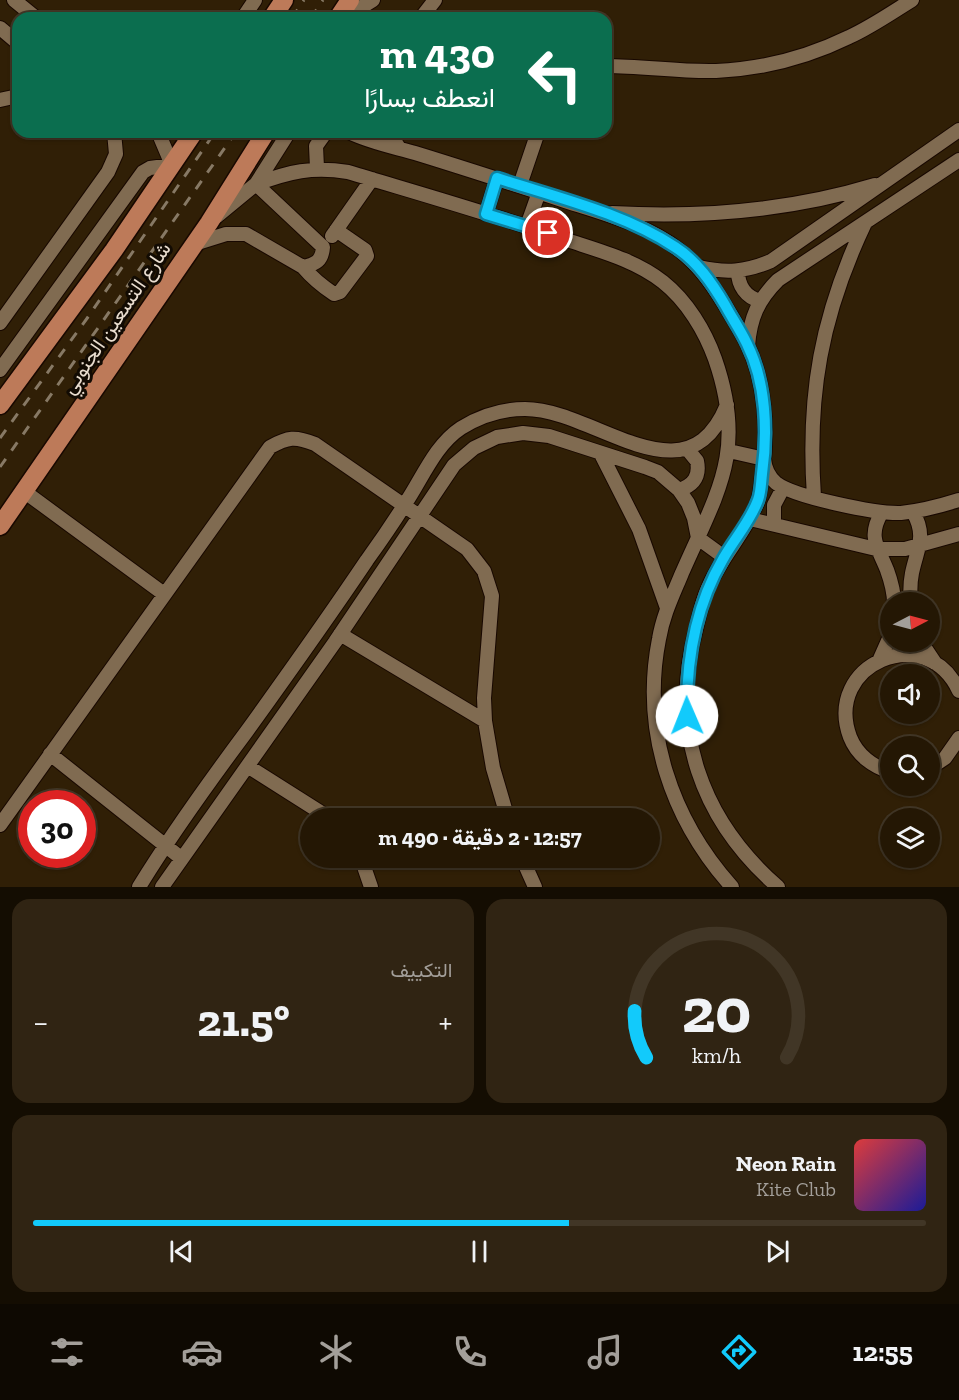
<!DOCTYPE html>
<html lang="ar">
<meta charset="utf-8">
<style>
body{margin:0;font-family:"Zilla Slab",Vazirmatn,serif;background:#302413;color:#f1f3f6;direction:rtl;height:100vh;display:flex;flex-direction:column;font-size:22px;white-space:nowrap}
*{box-sizing:border-box;margin:0}
p{font-size:20px;color:#a39f9a}
.icon{flex:none;width:33px;height:33px;fill:none;stroke:currentColor;stroke-width:2;stroke-linecap:round;stroke-linejoin:round}
.map{position:relative;height:887px;overflow:hidden;direction:ltr}
.side{display:flex;flex-direction:column;gap:12px;padding:12px;background:#140d02;flex:1}
.side>*{flex:none}
.top-card{position:absolute;left:12px;top:12px;width:600px;height:126px;border-radius:18px;box-shadow:0 2px 4px #0004,0 0 0 2px #413626;direction:rtl;background:#0b6e4f;color:#fff;overflow:hidden}
.needle{width:39px;rotate:84deg}
.buttons{position:absolute;left:880px;top:592px;display:grid;gap:12px}
.buttons a{display:grid;place-items:center;width:60px;height:60px;border-radius:50%;background:#241704;box-shadow:0 2px 4px #0004,0 0 0 2px #413626;font-size:30px}
.speed{position:absolute;left:18px;top:790px;display:flex;gap:12px;font-size:30px;font-weight:700;text-align:center}
.speed>*{display:grid;place-content:center;width:78px;height:78px;border-radius:50%;background:#241704;box-shadow:0 2px 4px #0004,0 0 0 2px #413626;line-height:1}
.speed .limit{border:9px solid #d22;background:#fff;color:#111}
.pin{position:absolute;display:grid;place-items:center;width:51px;height:51px;color:#fff;margin:-26px;border:3px solid #fff;border-radius:50%;box-shadow:0 2px 6px #0007}
.me{position:absolute;width:66px;margin:-33px;rotate:359deg;stroke-linejoin:round;filter:drop-shadow(0 0 4px #0008)}
.turn{display:flex;align-items:center;gap:21px;height:126px;padding:0 18px;font-size:27px}
.turn .icon{width:78px;height:78px;stroke-width:2.5}
.turn b{display:block;font-size:42px;line-height:51px}
.big{font-size:45px;font-weight:700;line-height:1.1}
.side .tile{flex:1;display:flex;flex-direction:column;justify-content:center;gap:9px;min-width:0;padding:0 21px;border-radius:18px;background:#302413}
.side .dial{align-items:center;gap:0}
.dial svg{height:156px;overflow:visible;fill:none;stroke:#413626;stroke-width:7;stroke-linecap:round;text-anchor:middle}
.dial text{fill:#f1f3f6;stroke:none}
.song{display:flex;align-items:center;gap:18px}
.cover{width:72px;height:72px;border-radius:9px;background:linear-gradient(135deg,hsl(0 70% 55%),hsl(240 70% 35%))}
.played{height:6px;border-radius:3px;background:linear-gradient(90deg,#12cafb 60%,#413626 60%)}
.keys{display:flex;justify-content:space-around;direction:ltr}
.heat{display:flex;justify-content:space-between;align-items:center;font-size:33px;direction:ltr}
.side .tiles{flex:1;display:grid;gap:12px;grid-template-columns:1fr 1fr}
.tile:last-child{grid-column:span 2}
.trip{position:absolute;left:300px;top:808px;width:360px;height:60px;border-radius:30px;background:#241704;box-shadow:0 2px 4px #0004,0 0 0 2px #413626;font-weight:700;line-height:60px;text-align:center;direction:rtl}
.menu{display:flex;height:96px;justify-content:space-around;align-items:center;background:#0e0902;color:#a39f9a}
.menu .icon{width:42px;height:42px}
.menu .active{color:#12cafb}
.menu b{font-size:27px;color:#f1f3f6}
.map>svg:first-child{display:block}
.lines{fill:none;stroke-linecap:round;stroke-linejoin:round}
.minor-casing{stroke:#180800;stroke-width:16}
.major-casing{stroke:#180800;stroke-width:21}
.minor{stroke:#806b51;stroke-width:14}
.major{stroke:#bd7a59;stroke-width:18}
.rail{stroke:#877965;stroke-width:3;stroke-dasharray:10 10;stroke-linecap:butt}
.route-casing{stroke:#0c83a3;stroke-width:15}
.route{stroke:#12cafb;stroke-width:10}
.labels{text-anchor:middle;dominant-baseline:central;stroke-width:6;stroke-linejoin:round;paint-order:stroke}
.street-label{font-size:20px;fill:#e9ddcf;stroke:#120b03}
</style>
<div class="map">
<svg width="959" height="887" viewBox="0 0 959 887">
<rect width="100%" height="100%" fill="#301f06"/>
<g class="lines">
<defs>
<path id="minor" d="M14,0L36,18
M243,18L255,0
M344,18L373,0
M421,18L435,0
M0,28L18,43
M606,66C643,66 679,72 716,71C762,69 808,57 849,37C871,27 891,13 912,0
M0,100L18,96
M349,132C369,142 394,147 415,153C464,168 513,184 562,200C599,212 649,225 679,250C701,267 715,288 729,312C735,322 742,333 747,344C765,380 768,429 763,469C761,479 761,491 758,501C746,532 721,557 708,588C702,601 699,616 696,629C669,730 701,820 778,887
M389,132L399,148
M317,168L316,146L326,132
M520,185L538,132
M612,213C701,218 789,211 875,185
M486,214L497,178
M217,216L256,184L289,132
M527,226L539,192
M332,236L372,179
M194,244L226,234H246L303,267C316,264 322,261 323,247L256,184C289,172 312,166 348,172C421,194 495,215 567,240C600,251 635,260 663,282C687,301 705,331 715,359C747,451 718,491 682,573C673,595 663,615 659,639C641,730 671,819 732,887
M303,267C313,279 322,286 334,294L340,292L367,256L365,250L336,230
M699,267C725,273 746,272 771,261L959,130
M738,271C738,286 746,297 760,301
M0,323L108,172L116,154L114,132
M748,346C750,318 758,300 778,280L959,160
M0,370L143,172L150,168L172,165L158,132
M729,451L764,459C765,469 769,477 776,483C794,497 877,514 901,513C921,511 940,506 959,500
M601,454L639,529L667,608
M679,490C694,485 700,476 697,461L688,450
M25,492L164,594
M814,497C807,395 821,316 865,223
M882,512C867,537 878,547 887,570C891,581 894,592 894,603
M750,519L876,549H905L959,534
M774,524V505L783,488
M911,603C910,593 910,583 912,573C917,549 927,536 913,512
M340,634L485,721
M921,642L935,663
M879,661L891,634
M50,754L181,858
M249,767L331,819
M930,768L945,758L959,738
M891,772C873,767 857,755 850,737C823,664 926,620 959,691
M0,825L270,447C288,437 295,436 315,444L467,549L484,571L492,596L484,698L485,721L493,768L508,819
M361,858L371,887
M522,858L535,887
M139,887C172,833 209,782 247,731C288,674 328,618 367,560C380,542 393,523 405,504C422,479 435,445 461,428C480,416 502,409 525,409C595,409 686,505 727,405
M162,887L335,642L454,465L474,448L497,437L523,433L549,436L645,467L658,472L679,490L688,503L694,518L698,538L724,557"/>
<path id="major" d="M272,18L284,0
M338,18L350,0
M0,405L114,250L194,132
M0,526L209,223L266,132"/>
</defs>
<use href="#minor" class="minor-casing"/>
<use href="#major" class="major-casing"/>
<use href="#minor" class="minor"/>
<use href="#major" class="major"/>
<path class="rail" d="M292,18L304,0
M311,18L323,0
M0,438L88,317L215,132
M0,467L236,132"/>
</g>
<g class="lines">
<defs>
<path id="route" d="M548,233L486,214L497,178C555,197 624,213 675,247C697,261 712,283 725,305C732,318 741,331 747,344C766,382 768,432 762,474C761,482 761,492 758,500C750,522 734,539 723,559C695,607 686,661 687,716"/>
</defs>
<use href="#route" class="route-casing"/>
<use href="#route" class="route"/>
</g>
<g class="labels">
<g class="street-label">
<text transform="translate(116 318) rotate(-56)">شارع التسعين الجنوبي</text>
</g>
</g>
</svg>
<div class="buttons">
<a><svg class="needle" viewBox="-14 -14 28 28"><path d="M0-13l5 13h-10z" fill="#e53935"/><path d="M0 13l5-13h-10z" fill="#a39f9a"/></svg></a>
<a><svg class="icon" aria-label="sound" viewBox="0 0 24 24"><path d="M4 9h4l5-4v14l-5-4H4zM17 9q2 3 0 6"/></svg></a>
<a><svg class="icon" aria-label="search" viewBox="0 0 24 24"><circle cx="10" cy="10" r="6"/><path d="M15 15l6 6"/></svg></a>
<a><svg class="icon" aria-label="layers" viewBox="0 0 24 24"><path d="M12 4l9 5-9 5-9-5zM3 14l9 5 9-5"/></svg></a>
</div>
<div class="speed"><div class="limit">30</div></div>
<div class="pin" style="left:548px;top:233px;background:#d93025"><svg class="icon" aria-label="arrive" viewBox="0 0 24 24"><path d="M6 21V4h12l-3 4 3 4H6"/></svg></div>
<svg class="me" style="left:687px;top:716px" viewBox="-20 -20 40 40"><circle r="19" fill="#fff"/><path d="M0-13L10 11 0 6-10 11z" fill="#12cafb"/></svg>
<div class="trip">12:57 · 2 دقيقة · 490 m</div>
<div class="top-card">
<div class="turn"><svg class="icon" aria-label="left" viewBox="0 0 24 24"><path d="M17 20v-9H6M10 6l-5 5 5 5"/></svg><div><b>430 m</b>انعطف يسارًا</div></div>
</div>
</div>
<section class="side">
<div class="tiles">
<div class="tile dial"><svg viewBox="0 0 100 80">
<path d="M14 69A42 42 0 1 1 86 69"/>
<path d="M14 69A42 42 0 0 1 8 45" stroke="#12cafb"/>
<text x="50" y="56" font-size="32" font-weight="700">20</text>
<text x="50" y="72" font-size="11">km/h</text>
</svg></div>
<div class="tile"><p>التكييف</p>
<div class="heat"><a>−</a><b class="big">21.5°</b><a>+</a></div>
</div>
<div class="tile">
<div class="song"><i class="cover"></i><div><b>Neon Rain</b><p>Kite Club</p></div></div>
<div class="played"></div>
<div class="keys"><svg class="icon" aria-label="previous" viewBox="0 0 24 24"><path d="M18 5L8 12l10 7zM5 5v14"/></svg><svg class="icon" aria-label="pause" viewBox="0 0 24 24"><path d="M8 5v14M16 5v14"/></svg><svg class="icon" aria-label="next" viewBox="0 0 24 24"><path d="M6 5l10 7-10 7zM19 5v14"/></svg></div>
</div>
</div>
</section>
<nav class="menu">
<b>12:55</b>
<svg class="icon active" aria-label="directions" viewBox="0 0 24 24"><path d="M12 3l9 9-9 9-9-9zM9 14v-3h6M13 9l2 2-2 2"/></svg>
<svg class="icon" aria-label="music" viewBox="0 0 24 24"><path d="M9 18V5l10-2v13"/><circle cx="6" cy="18" r="3"/><circle cx="16" cy="16" r="3"/></svg>
<svg class="icon" aria-label="phone" viewBox="0 0 24 24"><path d="M5 4h4l2 5-3 2q2 4 5 5l2-3 5 2v4C11 20 4 13 5 4z"/></svg>
<svg class="icon" aria-label="climate" viewBox="0 0 24 24"><path d="M12 3v18M4 7l16 10M4 17L20 7"/></svg>
<svg class="icon" aria-label="car" viewBox="0 0 24 24"><path d="M5 17H2v-5l4-1 3-4h7l3 4 3 1v5h-3M9 17h6M6 11h13"/><circle cx="7" cy="17" r="2"/><circle cx="17" cy="17" r="2"/></svg>
<svg class="icon" aria-label="filters" viewBox="0 0 24 24"><path d="M4 7h16M4 17h16"/><circle cx="9" cy="7" r="2"/><circle cx="15" cy="17" r="2"/></svg>
</nav>
